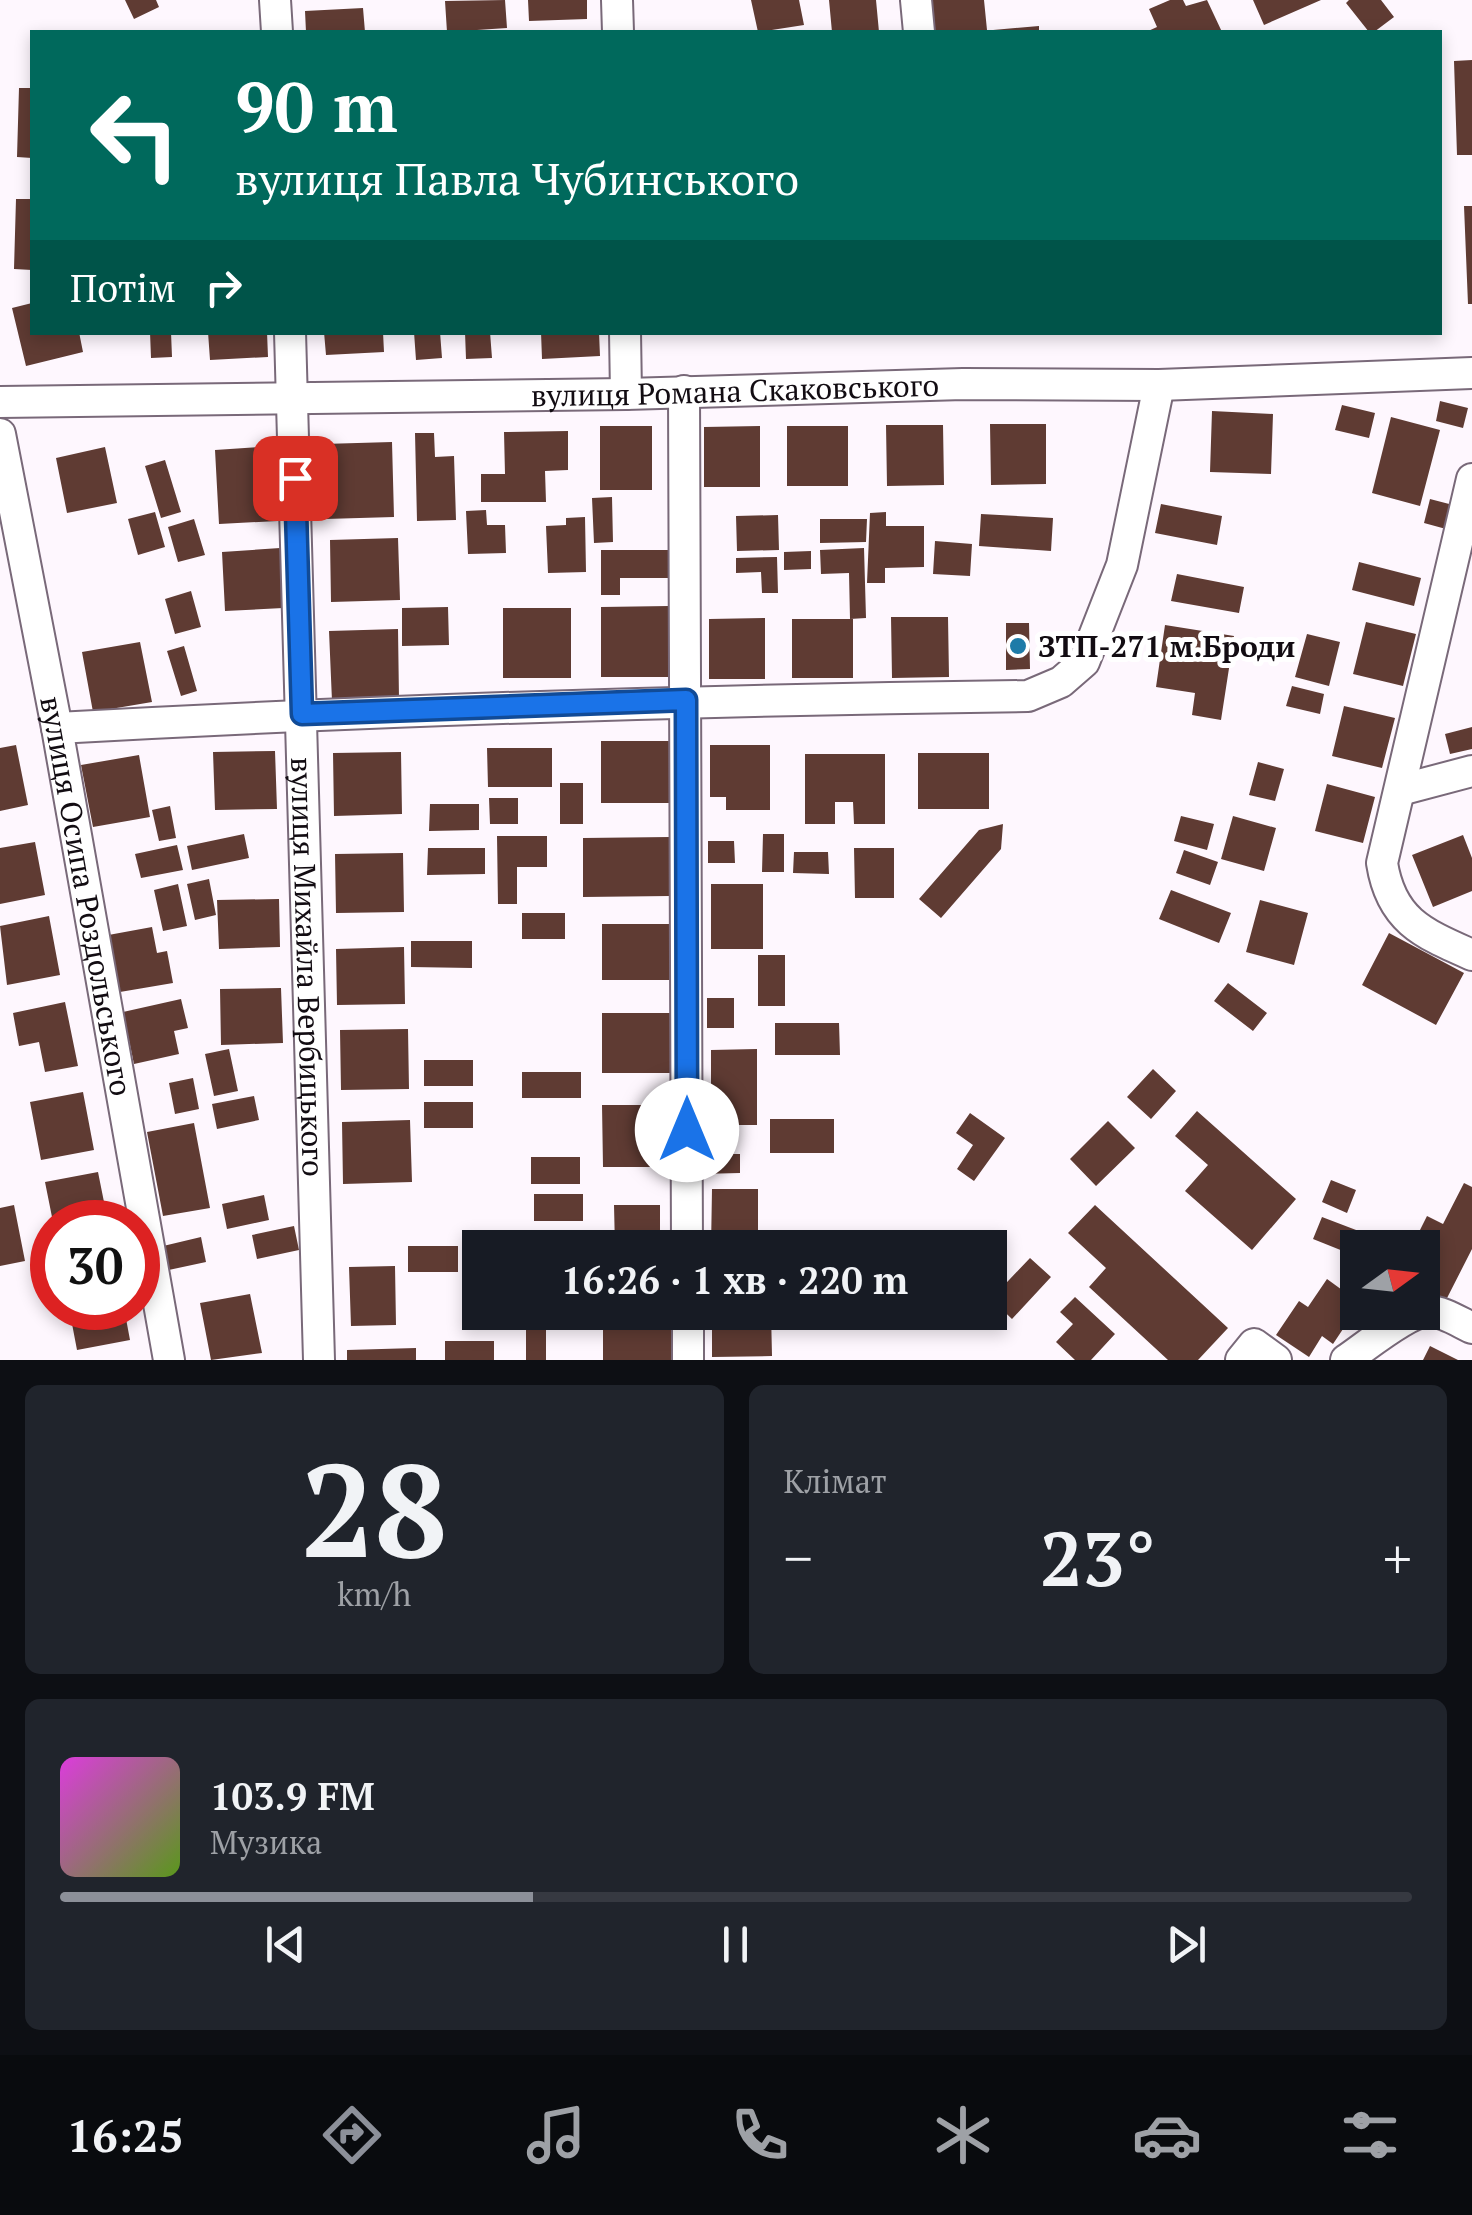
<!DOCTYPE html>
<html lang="uk">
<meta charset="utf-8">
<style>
body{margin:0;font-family:"PT Serif",serif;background:#20242c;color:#f1f3f6;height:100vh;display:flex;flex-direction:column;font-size:38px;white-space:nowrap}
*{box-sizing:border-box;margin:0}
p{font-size:32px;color:#9ea1a6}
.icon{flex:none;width:55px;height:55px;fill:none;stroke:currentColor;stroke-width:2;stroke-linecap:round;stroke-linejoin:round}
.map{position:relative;height:1360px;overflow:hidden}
.drawer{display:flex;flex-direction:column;gap:25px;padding:25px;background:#0d0f14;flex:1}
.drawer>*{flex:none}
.banner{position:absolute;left:30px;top:30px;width:1412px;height:305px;border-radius:0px;box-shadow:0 5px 15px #0003;background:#00695c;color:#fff;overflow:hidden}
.needle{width:65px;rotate:75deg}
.controls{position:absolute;left:1340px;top:1230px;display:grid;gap:20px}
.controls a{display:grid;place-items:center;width:100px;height:100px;border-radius:0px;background:#171b24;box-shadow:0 5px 15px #0003;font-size:50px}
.speed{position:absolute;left:30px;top:1200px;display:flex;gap:20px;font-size:50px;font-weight:700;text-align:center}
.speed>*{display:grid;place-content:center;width:130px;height:130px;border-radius:50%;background:#171b24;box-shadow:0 5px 15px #0003;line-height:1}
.speed .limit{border:15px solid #d22;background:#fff;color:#111}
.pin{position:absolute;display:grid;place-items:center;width:85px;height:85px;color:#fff;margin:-42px;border-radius:20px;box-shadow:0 5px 15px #0006}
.me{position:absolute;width:110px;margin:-55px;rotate:0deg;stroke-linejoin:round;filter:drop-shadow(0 0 8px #0008)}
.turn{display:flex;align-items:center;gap:35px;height:210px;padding:0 40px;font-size:45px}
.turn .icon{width:130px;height:130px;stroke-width:2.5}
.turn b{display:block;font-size:70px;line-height:85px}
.then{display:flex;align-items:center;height:95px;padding:0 40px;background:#0003;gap:20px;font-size:38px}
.big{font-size:75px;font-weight:800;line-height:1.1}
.drawer .widget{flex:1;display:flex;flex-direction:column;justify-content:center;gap:15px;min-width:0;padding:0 35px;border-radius:15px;background:#20242c}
.drawer .dial{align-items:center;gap:0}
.dial b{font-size:130px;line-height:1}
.song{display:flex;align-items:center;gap:30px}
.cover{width:120px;height:120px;border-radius:15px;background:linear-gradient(135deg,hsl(300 70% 55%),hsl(90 70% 35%))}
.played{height:10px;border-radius:5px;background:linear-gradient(90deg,#8c9099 35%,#363941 35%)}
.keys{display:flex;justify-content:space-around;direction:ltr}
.heat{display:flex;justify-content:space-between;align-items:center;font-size:55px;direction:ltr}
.drawer .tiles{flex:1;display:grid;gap:25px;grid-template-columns:1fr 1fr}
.widget:last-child{grid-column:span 2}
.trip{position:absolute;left:462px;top:1230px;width:545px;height:100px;border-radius:0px;background:#171b24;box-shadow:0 5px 15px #0003;font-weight:800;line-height:100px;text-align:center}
.dock{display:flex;height:160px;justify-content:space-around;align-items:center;background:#090b0e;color:#9ea1a6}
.dock .icon{width:70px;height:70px}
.dock .selected{color:#8c9099}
.dock b{font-size:45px;color:#f1f3f6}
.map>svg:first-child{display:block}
.building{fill:#5f3b33}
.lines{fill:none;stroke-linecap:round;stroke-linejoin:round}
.street-casing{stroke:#796979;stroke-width:34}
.street{stroke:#fff;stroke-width:30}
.route-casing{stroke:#114b97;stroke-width:25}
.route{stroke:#1a73e8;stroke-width:18}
.poi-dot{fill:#1e7ba8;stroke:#fff;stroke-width:4}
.labels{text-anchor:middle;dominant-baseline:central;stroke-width:10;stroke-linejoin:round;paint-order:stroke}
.street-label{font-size:30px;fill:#120c12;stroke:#fff}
.poi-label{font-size:30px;font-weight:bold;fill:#120c12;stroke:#fff;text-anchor:start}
</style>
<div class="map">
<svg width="1472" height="1360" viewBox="0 0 1472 1360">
<rect width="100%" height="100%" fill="#fef7fe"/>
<path class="building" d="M125,0H156L159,7L134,19Z
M505,0L507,28L447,32L445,1Z
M528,0H587V19L529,21Z
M751,0H799L804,25L758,32Z
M829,0H876L879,32H832Z
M930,0H984L987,30L933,32Z
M1170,0H1183L1186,6L1207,0L1222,32H1146L1157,27L1149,9Z
M1253,0H1321L1264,25Z
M1349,0H1381L1394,17L1374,32H1369L1346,3Z
M363,8L365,32H306L305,11Z
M1039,26V32H993V30Z
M1472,60V155H1457L1454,61Z
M19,88H32V158L17,157Z
M16,199H32V270L14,269Z
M1464,206H1472V304H1468Z
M32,303V332H79L83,352L26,366L12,308Z
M150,332H171L172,357L151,358Z
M208,332H267L268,357L210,360Z
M324,332H383L384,352L326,355Z
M414,332H440L442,358L416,360Z
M465,332H490L492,358L466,359Z
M541,332H599L600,356L542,359Z
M1440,401L1468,408L1463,428L1436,421Z
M1342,405L1375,413L1369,438L1335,430Z
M1212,411L1273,414L1271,474L1210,472Z
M1391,417L1440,430L1420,506L1372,493Z
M990,424H1046V484L991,485Z
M886,425H943L944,485L887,486Z
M600,426H652V490H600Z
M760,426V487H704V427Z
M787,426H848V486H787Z
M568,431V470L545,471L546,502H481V474H505L504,432Z
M415,433H434L435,457L454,456L456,520L417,521Z
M392,442L394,517L325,519L323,444Z
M273,446L278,521L219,524L215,450Z
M105,447L117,503L67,513L56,458Z
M165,460L181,512L161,518L145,466Z
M612,497L613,542L594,543L592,498Z
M1430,499L1453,505L1446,529L1424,523Z
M1161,504L1222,516L1217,545L1155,533Z
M486,510L487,525H505L506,553L468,554L466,511Z
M155,512L165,547L138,555L128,519Z
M886,512V526H924V567L885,568V583H867L870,513Z
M981,514L1053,518L1051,551L979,546Z
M778,515L779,550L737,551L736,516Z
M585,517L586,572L548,573L546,526L566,525V518Z
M194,519L205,555L178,562L168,527Z
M820,519H867L866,542L820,543Z
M398,538L400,600L331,602L330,540Z
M935,541L972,544L970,576L933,574Z
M280,548L283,608L225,611L222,552Z
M864,548L866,618L850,619L849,573L821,574L820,550Z
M601,550H669V578H620V595H601Z
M811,551V569L784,570V552Z
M777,557L778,593H762L761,572L736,573V558Z
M1359,562L1421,578L1414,606L1352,590Z
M1177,574L1244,587L1239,613L1171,601Z
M191,591L201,627L175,634L165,599Z
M669,606L670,677H601V607Z
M448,607L449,645L402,646V608Z
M503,608H571V678H503Z
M891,617H948L949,677L892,678Z
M765,618V679H709V619Z
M792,619H853V678H792Z
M1366,622L1416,634L1403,686L1353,674Z
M1006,623H1029L1030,669L1006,670Z
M1165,625L1234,636L1221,720L1192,715L1195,693L1156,687Z
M398,629L399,699L332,701L329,631Z
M1307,634L1340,642L1329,686L1295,677Z
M140,642L152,702L93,712L82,652Z
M184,646L197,691L181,696L167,651Z
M1292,686L1324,694L1320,714L1286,706Z
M1344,706L1395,718L1382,768L1332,756Z
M1472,727V749L1450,754L1445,734Z
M601,741H670V803H601Z
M16,745L28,805L0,811V748Z
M710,745H770V810H726V797H710Z
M487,748H552V787H488Z
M275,751L277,809L215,810L213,752Z
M401,752L402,814L334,816L333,753Z
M918,753H989V809H918Z
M805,754H885V824H854L853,802H835V824H805Z
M139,755L150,817L93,827L81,765Z
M1258,762L1284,769L1275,801L1249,795Z
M560,783H583V824H560Z
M1327,784L1375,797L1363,843L1315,831Z
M489,798H518V824H490Z
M430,804H479V830L429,831Z
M170,806L176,838L159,841L152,810Z
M1181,816L1214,824L1207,850L1174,841Z
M1233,816L1276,828L1264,871L1221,859Z
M1003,824L1001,849L941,918L919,899L979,830Z
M244,834L249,858L192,870L187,846Z
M763,834H784V872H762Z
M1463,835L1472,858V891L1433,907L1412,855Z
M497,836H547V867H517V904H498Z
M670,837V896L583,897V838Z
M708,841H734L735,863H708Z
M35,842L45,895L0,904V848Z
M177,845L183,870L141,878L135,854Z
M428,848H485V874L427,875Z
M854,848H894V898H855Z
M1184,850L1218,862L1210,885L1176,873Z
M794,852H828L829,874L793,873Z
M403,853L404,912L336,913L335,854Z
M209,879L216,915L195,920L187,884Z
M178,884L187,926L163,931L154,890Z
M711,884H763V949H711Z
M1171,890L1231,913L1219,943L1159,919Z
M279,899L280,947L219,949L217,900Z
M1260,900L1308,913L1294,965L1246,952Z
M522,913H565V939H522Z
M49,916L60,975L7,985L0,926Z
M602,924H670V980H602Z
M152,927L157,953L167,951L173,983L114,993L103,936Z
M1389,933L1464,973L1436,1025L1362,985Z
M411,941H472V968L411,967Z
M404,947L405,1004L337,1005L336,949Z
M758,955H785V1006H758Z
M1228,983L1267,1013L1253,1031L1214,1001Z
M281,988L283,1043L221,1045L220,989Z
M707,998H734V1028H707Z
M181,999L188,1028L174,1031L179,1054L134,1064L123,1012Z
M65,1002L78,1066L45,1072L39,1042L19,1046L13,1013Z
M602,1013H671V1073H602Z
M775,1023H839L840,1055H775Z
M408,1029L409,1089L341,1090L340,1030Z
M229,1049L238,1091L214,1096L205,1054Z
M757,1049V1125H711V1050Z
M424,1060H473V1086H424Z
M1153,1069L1176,1091L1151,1119L1127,1097Z
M522,1072H581V1098H522Z
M193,1078L199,1109L175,1114L169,1083Z
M83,1092L94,1150L41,1160L30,1102Z
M254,1096L259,1120L217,1129L212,1104Z
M424,1102H473V1128H424Z
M602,1105H671V1167H603Z
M1197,1111L1296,1199L1252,1250L1185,1191L1208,1165L1175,1136Z
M970,1113L1005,1138L974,1181L957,1169L973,1145L956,1133Z
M770,1119H834V1153H770Z
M410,1120L412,1182L343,1184L342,1122Z
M1108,1121L1135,1148L1096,1186L1070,1159Z
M194,1123L210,1208L163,1216L147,1132Z
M699,1154H740V1173L699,1174Z
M531,1157H580V1184H531Z
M98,1172L108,1222H53L45,1182Z
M1331,1180L1356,1190L1347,1213L1322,1202Z
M1464,1183L1472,1187V1249L1445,1302L1422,1290V1248H1411L1427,1216L1443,1224Z
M712,1189H758V1248H711Z
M534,1194H583V1221H534Z
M264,1195L269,1220L227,1229L222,1204Z
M14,1205L25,1261L0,1266V1208Z
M614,1205H660V1248H615Z
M1095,1205L1228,1328L1198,1360H1168L1089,1287L1106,1268L1068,1233Z
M1322,1217L1377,1238L1373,1248H1358V1257L1313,1239Z
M294,1226L299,1250L257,1259L252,1235Z
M201,1237L206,1262L164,1271L159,1247Z
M408,1246H458V1272H408Z
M1030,1258L1051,1277L1012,1319L991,1299Z
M395,1266L396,1325L351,1326L349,1267Z
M1327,1279L1349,1295L1340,1309L1351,1317L1333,1344L1322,1336L1309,1357L1276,1335L1299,1301L1308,1307Z
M250,1294L262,1353L211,1360L200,1303Z
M1075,1297L1115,1334L1091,1360H1075L1056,1342L1073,1324L1060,1312Z
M69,1308H124L130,1340L77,1350Z
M603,1312H672V1360H603Z
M712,1312H771L772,1356L712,1357Z
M526,1320H546V1360H526Z
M445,1341H494V1360H445Z
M1430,1346L1458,1360H1423Z
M416,1348V1360H347V1350Z"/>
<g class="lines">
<defs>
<g id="street">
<path d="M275,0L277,32"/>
<path d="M617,0L618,32"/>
<path d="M916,0L919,32"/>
<path id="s1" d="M290,332L319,1360"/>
<path d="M625,332L626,394"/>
<path d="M684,391L687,1248"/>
<path id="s2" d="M0,402L626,394L963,384L1159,385L1472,373"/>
<path id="s3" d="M0,434L57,728L169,1360"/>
<path d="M1472,479L1382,863C1391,920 1422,933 1472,955"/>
<path d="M57,728C381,710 704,700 1028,696L1061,682L1084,662L1122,565L1159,385"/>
<path d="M1400,790L1472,771"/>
<path d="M688,1312V1360"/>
<path d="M1241,1360L1254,1344L1276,1360"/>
<path d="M1346,1360C1364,1348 1407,1312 1428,1311C1443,1311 1459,1322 1472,1328"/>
</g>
</defs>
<use href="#street" class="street-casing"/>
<use href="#street" class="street"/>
</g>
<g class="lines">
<defs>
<path id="route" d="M295,478L302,714L686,700L687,1130"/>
</defs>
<use href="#route" class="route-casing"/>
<use href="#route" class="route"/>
</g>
<circle class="poi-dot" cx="1018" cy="646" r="10"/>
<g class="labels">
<g class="street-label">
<text stroke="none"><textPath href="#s2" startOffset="735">вулиця Романа Скаковського</textPath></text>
<text stroke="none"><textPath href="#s3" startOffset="470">вулиця Осипа Роздольського</textPath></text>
<text stroke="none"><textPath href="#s1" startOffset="635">вулиця Михайла Вербицького</textPath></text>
</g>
<g class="poi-label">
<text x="1038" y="646">ЗТП-271 м.Броди</text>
</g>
</g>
</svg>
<div class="controls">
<a><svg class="needle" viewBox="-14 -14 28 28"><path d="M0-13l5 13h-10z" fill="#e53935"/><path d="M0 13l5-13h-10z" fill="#9ea1a6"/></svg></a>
</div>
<div class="speed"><div class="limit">30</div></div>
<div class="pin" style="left:295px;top:478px;background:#d93025"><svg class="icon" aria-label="arrive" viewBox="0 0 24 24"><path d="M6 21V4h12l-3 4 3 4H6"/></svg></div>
<svg class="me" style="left:687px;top:1130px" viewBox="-20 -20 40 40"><circle r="19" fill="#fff"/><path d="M0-13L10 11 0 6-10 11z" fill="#1a73e8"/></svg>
<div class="trip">16:26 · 1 хв · 220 m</div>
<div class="banner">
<div class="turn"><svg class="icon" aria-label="left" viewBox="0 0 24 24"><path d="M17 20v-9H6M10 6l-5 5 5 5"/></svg><div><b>90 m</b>вулиця Павла Чубинського</div></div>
<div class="then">Потім<svg class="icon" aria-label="right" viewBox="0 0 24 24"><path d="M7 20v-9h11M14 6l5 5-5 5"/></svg></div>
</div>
</div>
<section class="drawer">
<div class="tiles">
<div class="widget dial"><b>28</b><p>km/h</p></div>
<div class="widget"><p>Клімат</p>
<div class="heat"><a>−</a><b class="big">23°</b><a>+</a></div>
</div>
<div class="widget">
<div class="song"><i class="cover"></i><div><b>103.9 FM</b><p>Музика</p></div></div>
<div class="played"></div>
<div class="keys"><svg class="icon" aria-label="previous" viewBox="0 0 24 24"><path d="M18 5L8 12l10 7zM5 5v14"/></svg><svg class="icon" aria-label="pause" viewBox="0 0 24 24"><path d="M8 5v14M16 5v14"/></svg><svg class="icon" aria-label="next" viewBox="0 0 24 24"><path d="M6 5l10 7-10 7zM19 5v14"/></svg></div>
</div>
</div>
</section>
<nav class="dock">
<b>16:25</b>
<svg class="icon selected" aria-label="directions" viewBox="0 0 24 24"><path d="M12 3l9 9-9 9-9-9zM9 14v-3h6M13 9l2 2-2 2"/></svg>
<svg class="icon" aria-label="music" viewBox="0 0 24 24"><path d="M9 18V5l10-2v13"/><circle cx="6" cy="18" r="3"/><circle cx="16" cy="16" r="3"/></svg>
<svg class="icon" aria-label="phone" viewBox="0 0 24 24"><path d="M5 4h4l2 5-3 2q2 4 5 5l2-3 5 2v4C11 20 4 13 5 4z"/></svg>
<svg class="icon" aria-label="climate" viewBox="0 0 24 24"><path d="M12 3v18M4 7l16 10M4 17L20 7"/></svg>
<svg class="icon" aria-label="car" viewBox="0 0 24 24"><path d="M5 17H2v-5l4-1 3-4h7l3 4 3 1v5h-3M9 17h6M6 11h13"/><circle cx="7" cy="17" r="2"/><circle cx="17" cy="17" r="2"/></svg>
<svg class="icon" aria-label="filters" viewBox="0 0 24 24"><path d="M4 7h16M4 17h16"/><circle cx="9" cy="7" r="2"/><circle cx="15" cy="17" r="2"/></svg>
</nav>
